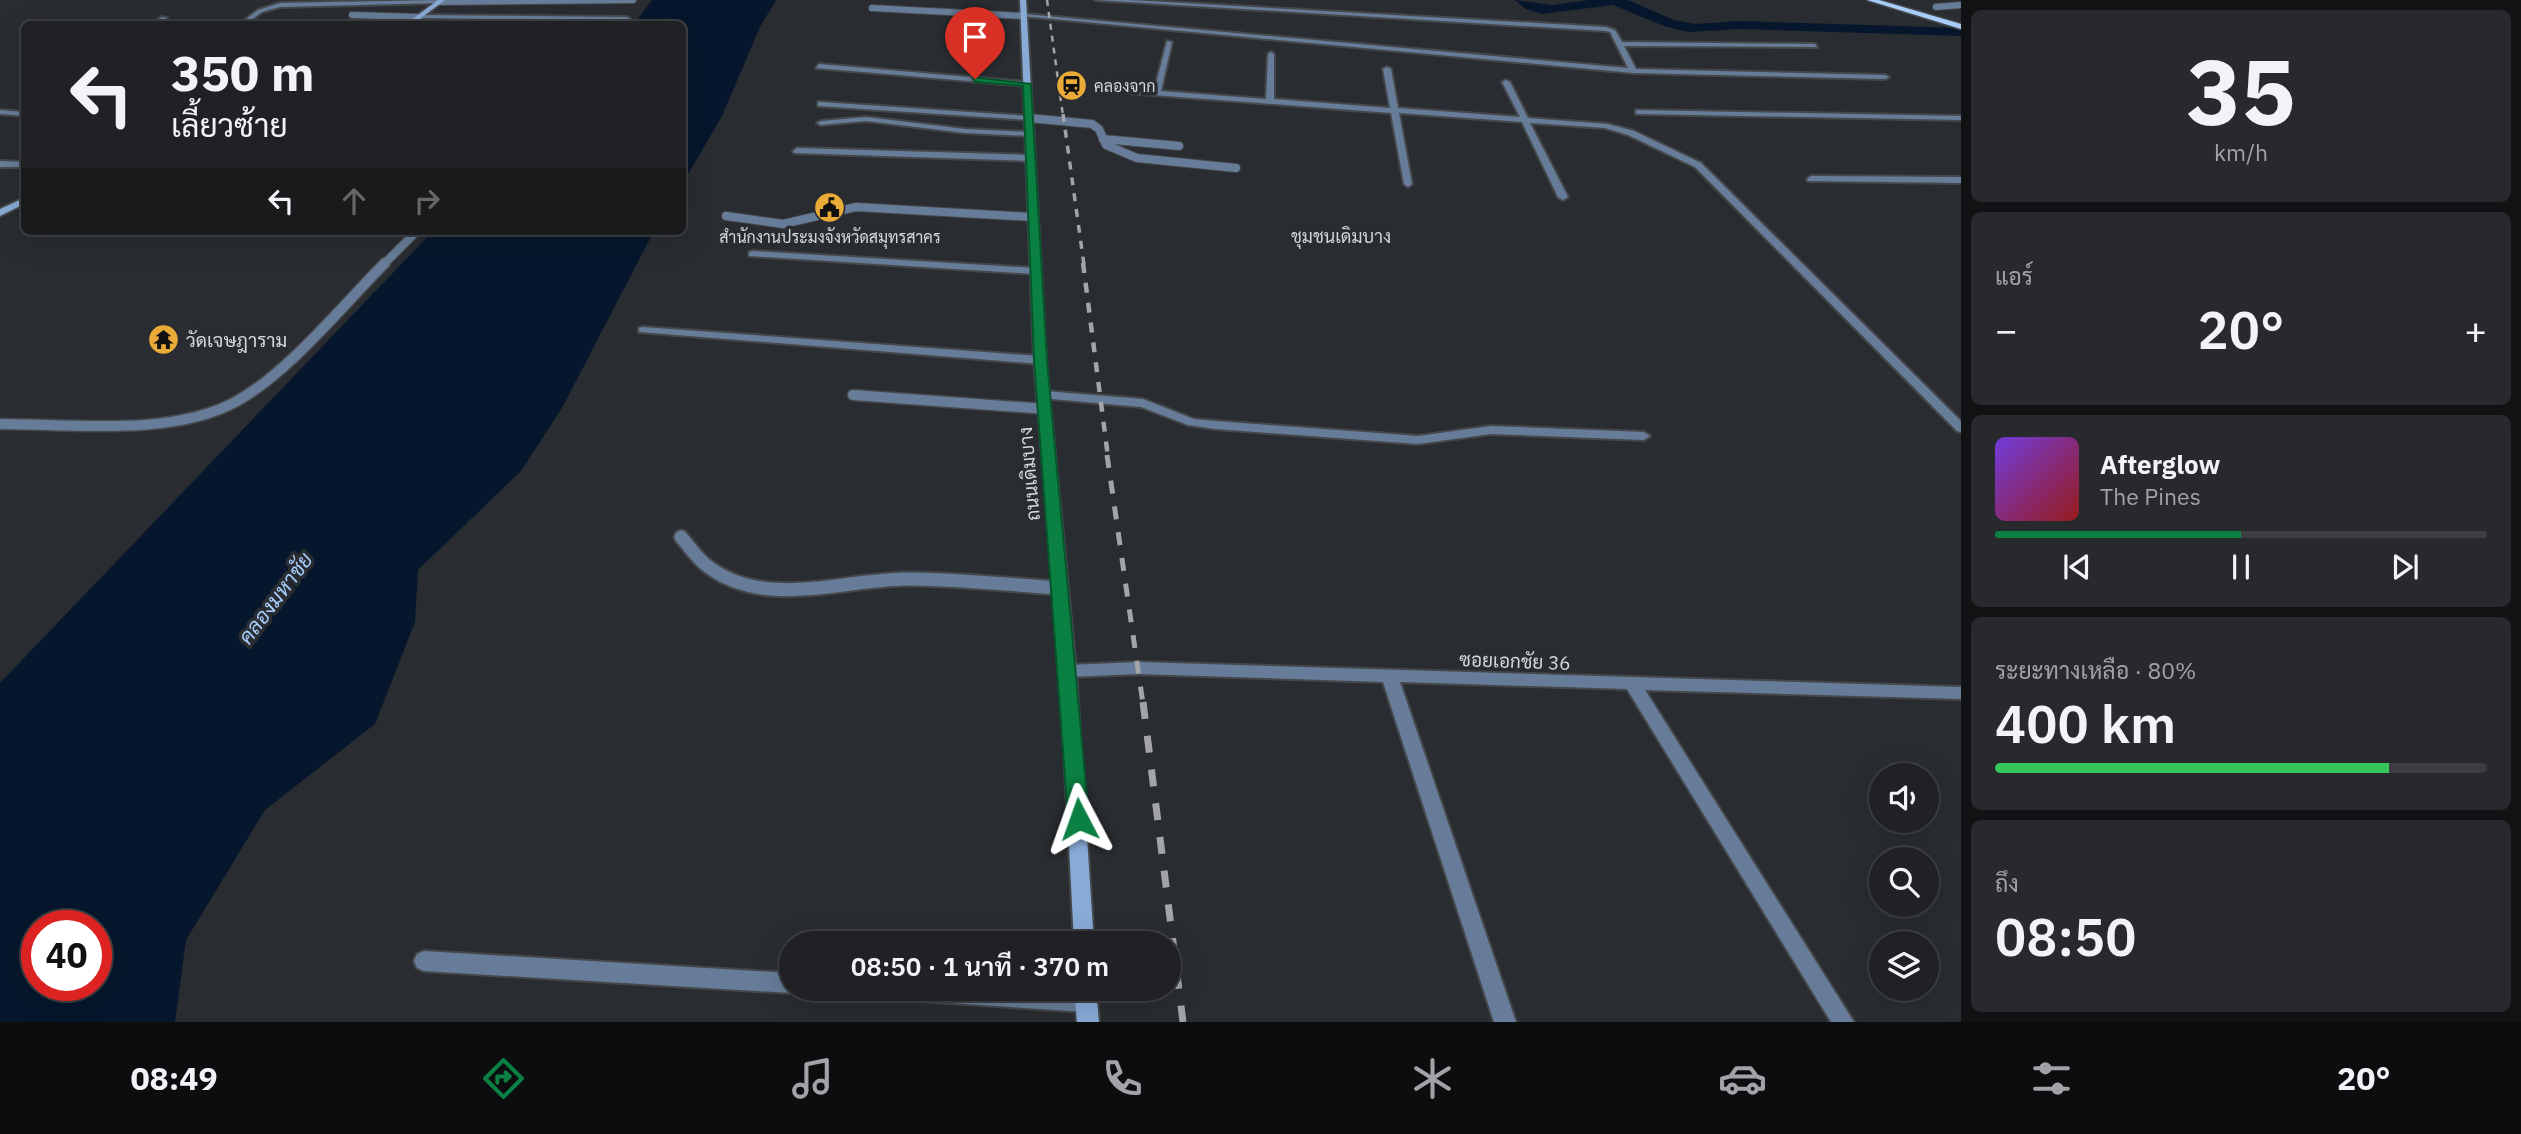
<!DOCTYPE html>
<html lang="th">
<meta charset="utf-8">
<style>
body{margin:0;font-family:"IBM Plex Sans",Sarabun,sans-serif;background:#27292c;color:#f1f3f6;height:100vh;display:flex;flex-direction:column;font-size:26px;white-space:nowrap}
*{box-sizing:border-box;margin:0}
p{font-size:23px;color:#a1a3a6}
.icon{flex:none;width:38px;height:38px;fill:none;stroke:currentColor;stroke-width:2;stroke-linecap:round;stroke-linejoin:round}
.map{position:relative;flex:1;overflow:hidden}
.details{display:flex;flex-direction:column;gap:10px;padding:10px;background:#111214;width:560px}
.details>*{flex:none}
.banner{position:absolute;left:21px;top:21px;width:665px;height:214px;border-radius:10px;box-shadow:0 7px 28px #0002,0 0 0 2px #3c3e41;background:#1f2124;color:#f1f3f6;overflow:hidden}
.controls{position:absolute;left:1869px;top:763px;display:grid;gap:14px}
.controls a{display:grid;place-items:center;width:70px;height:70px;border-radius:50%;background:#1f2124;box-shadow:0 7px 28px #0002,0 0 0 2px #3c3e41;font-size:35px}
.speed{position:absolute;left:21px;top:910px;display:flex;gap:14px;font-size:35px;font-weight:700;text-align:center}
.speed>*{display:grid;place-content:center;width:91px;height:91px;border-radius:50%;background:#1f2124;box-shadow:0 7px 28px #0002,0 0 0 2px #3c3e41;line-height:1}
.speed .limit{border:10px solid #d22;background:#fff;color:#111}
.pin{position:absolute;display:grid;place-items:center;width:60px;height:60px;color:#fff;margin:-72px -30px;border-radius:50% 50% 50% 0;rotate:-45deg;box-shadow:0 0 7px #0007}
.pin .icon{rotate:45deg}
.me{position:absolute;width:77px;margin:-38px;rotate:356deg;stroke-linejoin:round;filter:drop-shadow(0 0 5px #0008)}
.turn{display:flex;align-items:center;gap:24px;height:147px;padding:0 35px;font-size:32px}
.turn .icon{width:91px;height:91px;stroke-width:2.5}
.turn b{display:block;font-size:49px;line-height:60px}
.lanes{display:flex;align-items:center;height:66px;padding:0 35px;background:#0003;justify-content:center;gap:35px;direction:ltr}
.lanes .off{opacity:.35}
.big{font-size:52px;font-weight:600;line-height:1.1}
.details .card{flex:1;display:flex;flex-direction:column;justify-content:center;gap:10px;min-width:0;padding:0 24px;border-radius:10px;background:#27292c}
.details .dial{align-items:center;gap:0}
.dial b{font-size:91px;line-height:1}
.song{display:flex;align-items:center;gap:21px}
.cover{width:84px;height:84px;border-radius:10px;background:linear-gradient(135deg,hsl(260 70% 55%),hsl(0 70% 35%))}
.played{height:7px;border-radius:4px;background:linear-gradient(90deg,#0b8043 50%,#3c3e41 50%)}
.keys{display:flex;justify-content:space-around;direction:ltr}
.heat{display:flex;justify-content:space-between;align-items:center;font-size:38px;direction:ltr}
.charge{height:10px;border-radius:5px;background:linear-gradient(90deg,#34c759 80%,#3c3e41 0)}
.trip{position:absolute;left:779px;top:931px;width:402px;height:70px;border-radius:35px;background:#1f2124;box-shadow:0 7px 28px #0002,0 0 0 2px #3c3e41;font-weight:600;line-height:70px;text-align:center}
.menu{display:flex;height:112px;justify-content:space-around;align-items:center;background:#0c0d0e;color:#a1a3a6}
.menu .icon{width:49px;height:49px}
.menu .on{color:#0b8043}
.menu b{font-size:32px;color:#f1f3f6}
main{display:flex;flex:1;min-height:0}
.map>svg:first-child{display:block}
.water{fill:#06172d;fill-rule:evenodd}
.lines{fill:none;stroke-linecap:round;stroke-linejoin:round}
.canal{fill:#06172d;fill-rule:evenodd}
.lane-far3-casing{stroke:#45484b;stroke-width:8}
.lane-far2-casing{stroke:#45484b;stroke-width:10}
.lane-far1-casing{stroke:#45484b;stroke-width:13}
.lane-casing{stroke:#45484b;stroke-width:17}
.street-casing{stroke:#45484b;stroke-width:4}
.secondary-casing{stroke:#45484b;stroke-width:4}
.primary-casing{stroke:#45484b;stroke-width:3}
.lane-far3{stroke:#677c98;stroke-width:6}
.lane-far2{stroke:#677c98;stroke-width:8}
.lane-far1{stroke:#677c98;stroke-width:10}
.lane{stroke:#677c98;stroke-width:13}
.street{fill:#677c98;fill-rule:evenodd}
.secondary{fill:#87aad6;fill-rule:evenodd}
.primary{fill:#a9cdfa;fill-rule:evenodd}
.rail-far4{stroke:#a2a4a8;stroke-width:2.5;stroke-dasharray:6 6;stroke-linecap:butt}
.rail-far3{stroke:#a2a4a8;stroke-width:3.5;stroke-dasharray:8 8;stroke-linecap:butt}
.rail-far2{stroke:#a2a4a8;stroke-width:4.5;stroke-dasharray:10 10;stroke-linecap:butt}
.rail-far1{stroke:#a2a4a8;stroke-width:5;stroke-dasharray:13 13;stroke-linecap:butt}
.rail{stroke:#a2a4a8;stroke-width:7;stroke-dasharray:17 17;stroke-linecap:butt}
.route{fill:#0b8043;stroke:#07532c;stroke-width:2}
.labels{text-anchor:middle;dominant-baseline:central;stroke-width:7;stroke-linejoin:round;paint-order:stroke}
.far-poi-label{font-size:16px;fill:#d6d8db;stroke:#292c30;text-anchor:start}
.far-neighbourhood-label{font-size:18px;fill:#d0d4d9;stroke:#292c30}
.poi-label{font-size:19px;fill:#d6d8db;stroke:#292c30;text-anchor:start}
.street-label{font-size:19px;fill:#d6d8db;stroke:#292c30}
.water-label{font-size:21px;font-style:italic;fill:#a6cdfd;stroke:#292c30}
</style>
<main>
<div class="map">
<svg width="1961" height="1022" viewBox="0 0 1961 1022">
<rect width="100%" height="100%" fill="#292c30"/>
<path class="water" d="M652,0H776L760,27L722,116L683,183L682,24H634Z
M433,231H654L562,408L521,471L418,570L415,622L375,724L265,810L186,940L175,1022H0V683ZM37,926H96V985H37Z"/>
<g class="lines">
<path class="canal" d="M1515,0L1553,5L1588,0H1628L1674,20L1695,24L1741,21L1961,28V36L1741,29L1688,32L1664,26L1613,5L1541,14L1526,9Z"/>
<defs>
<path id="lane-far3" d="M439,2L633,0
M1936,7L1961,5
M872,8L1024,16
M352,15L420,17"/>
<path id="lane-far2" d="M1029,118L1092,124L1099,129L1106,145L1137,158L1236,168
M1103,139L1179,146
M726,216L783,224L856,207L1032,217
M383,265L417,231"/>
<path id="lane-far1" d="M853,395L1046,409
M0,424C72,424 173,437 237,401C289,372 342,306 385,263"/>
<path id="lane" d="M681,537C689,546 696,557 706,565C763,610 840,580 905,579C957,579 1009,585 1061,588"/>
<path id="street" d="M439,0L441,3L280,7L262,12L246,24H239L258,10L280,3Z
M1095,0H1130L1606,27L1615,30L1622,42L1815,44L1817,47L1624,46L1636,69L1885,75L1889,77L1885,79L1633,73L1021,16L1024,14L1628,68L1610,32L1606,31Z
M420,15L627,17L630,19L627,21L418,18Z
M162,17L167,18L158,24H151Z
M1167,41L1172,42L1161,91L1266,99L1268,54L1271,52L1274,54V99L1390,108L1383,69L1387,67L1391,69L1398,108L1520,117L1502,82L1506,80L1510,82L1528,118L1608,124L1634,131L1701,163L1961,421V432L1957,431L1695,167L1628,135L1605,128L1530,123L1568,197L1563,200L1558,197L1522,122L1399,113L1412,184L1408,187L1404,184L1391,113L1126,93V89H1129L1154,91Z
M819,64L1027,82L1031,84L1027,86L816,68Z
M821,102L1029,116L1033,118L1029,120L818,106V102Z
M0,110L24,112V116L0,114Z
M1636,110L1961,116V120L1639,114H1636Z
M866,117L965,129L1030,132L1034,134L1030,136L965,133L866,121L821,125L817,123L821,121Z
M797,148L1001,154L1030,155L1034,158L1030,161L794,153L793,151Z
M0,161L24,162V167H0Z
M1811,176L1961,177V183L1808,181L1807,179Z
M753,251L1035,268L1040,271L1035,274L749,256V252Z
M643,327L1040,356L1046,360L1040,364L639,332V328Z
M1044,391L1143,399L1194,419L1215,421L1418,436L1491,426L1644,432L1650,436L1644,440L1491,434L1418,444L1215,429L1188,425L1141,407L1040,398L1038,395L1040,392Z
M1139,662L1961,687V699L1645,690L1854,1022H1831L1627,689L1400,682L1516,1022H1494L1383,682L1139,674L1068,677L1062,675L1060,671L1062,667L1068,665Z
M424,951L791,973V989H799L791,993L424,971L417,968L414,961L417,954Z
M878,989H1059L1086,990L1094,993L1097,1001L1094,1009L1086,1012L889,999L881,996Z"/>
<path id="secondary" d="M438,0H445L413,24H406Z
M1020,0H1026L1046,360L1076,671L1094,943H1074L1060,671L1034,360Z
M24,198V204L0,216V209Z
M1074,989H1096L1099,1022H1077Z"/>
<path id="primary" d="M1867,0H1879L1961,24V29Z"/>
</defs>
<use href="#lane-far3" class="lane-far3-casing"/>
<use href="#lane-far2" class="lane-far2-casing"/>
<use href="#lane-far1" class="lane-far1-casing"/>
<use href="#lane" class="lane-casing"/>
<use href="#street" class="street-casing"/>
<use href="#secondary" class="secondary-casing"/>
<use href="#primary" class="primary-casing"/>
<use href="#lane-far3" class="lane-far3"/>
<use href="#lane-far2" class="lane-far2"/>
<use href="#lane-far1" class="lane-far1"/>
<use href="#lane" class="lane"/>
<use href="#street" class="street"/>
<use href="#secondary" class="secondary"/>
<use href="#primary" class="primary"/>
<path class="rail-far4" d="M1047,0L1063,116"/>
<path class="rail-far3" d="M1063,114L1084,265"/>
<path class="rail-far2" d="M1083,263L1108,457"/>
<path class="rail-far1" d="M1107,455L1143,704"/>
<path class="rail" d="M1143,702L1183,1022"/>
</g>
<path class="route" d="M972,77L1031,84L1047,360L1089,819L1086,825L1079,828L1071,825L1068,819L1034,360L1023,86L975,82Z"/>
<defs>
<symbol id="station-disc" viewBox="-11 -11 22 22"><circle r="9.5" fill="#eaaa38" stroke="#292c30"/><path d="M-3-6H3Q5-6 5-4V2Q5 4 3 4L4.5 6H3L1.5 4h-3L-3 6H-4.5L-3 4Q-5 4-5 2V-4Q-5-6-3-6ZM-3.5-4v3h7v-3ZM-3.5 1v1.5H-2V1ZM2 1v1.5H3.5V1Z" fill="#111"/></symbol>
<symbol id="civic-disc" viewBox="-11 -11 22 22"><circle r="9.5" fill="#eaaa38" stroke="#292c30"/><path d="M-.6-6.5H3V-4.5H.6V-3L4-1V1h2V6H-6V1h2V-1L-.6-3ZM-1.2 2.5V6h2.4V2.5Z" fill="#111"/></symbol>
<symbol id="temple-disc" viewBox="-11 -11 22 22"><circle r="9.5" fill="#eaaa38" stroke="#292c30"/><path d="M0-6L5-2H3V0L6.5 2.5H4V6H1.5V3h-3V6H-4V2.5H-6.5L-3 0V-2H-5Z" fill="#111"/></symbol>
</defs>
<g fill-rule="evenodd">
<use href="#station-disc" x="1054" y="68" width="35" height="35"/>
<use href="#civic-disc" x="812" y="190" width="35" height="35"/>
<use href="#temple-disc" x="146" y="322" width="35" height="35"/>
</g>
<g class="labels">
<g class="far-poi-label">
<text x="1094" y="86">คลองจาก</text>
<text x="830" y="237" text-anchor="middle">สำนักงานประมงจังหวัดสมุทรสาคร</text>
</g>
<g class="far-neighbourhood-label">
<text x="1341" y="236">ชุมชนเดิมบาง</text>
</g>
<g class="poi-label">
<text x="186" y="340">วัดเจษฎาราม</text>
</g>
<g class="street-label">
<text transform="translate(1029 474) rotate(-95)">ถนนเดิมบาง</text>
<text transform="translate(1515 661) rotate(2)">ซอยเอกชัย 36</text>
</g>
<g class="water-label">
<text transform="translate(275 598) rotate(-53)">คลองมหาชัย</text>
</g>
</g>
</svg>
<div class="controls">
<a><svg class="icon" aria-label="sound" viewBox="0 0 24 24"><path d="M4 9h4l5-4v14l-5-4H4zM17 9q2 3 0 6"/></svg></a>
<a><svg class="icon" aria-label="search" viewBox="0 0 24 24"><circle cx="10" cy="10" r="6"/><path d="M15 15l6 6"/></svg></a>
<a><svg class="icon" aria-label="layers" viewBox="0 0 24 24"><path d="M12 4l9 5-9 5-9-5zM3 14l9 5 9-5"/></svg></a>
</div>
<div class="speed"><div class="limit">40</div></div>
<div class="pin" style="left:975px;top:79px;background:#d93025"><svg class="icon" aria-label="arrive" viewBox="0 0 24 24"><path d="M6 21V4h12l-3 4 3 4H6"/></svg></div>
<svg class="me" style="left:1079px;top:819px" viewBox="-20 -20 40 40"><path d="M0-17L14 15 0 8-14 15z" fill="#0b8043" stroke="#fff" stroke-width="4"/></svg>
<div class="trip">08:50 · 1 นาที · 370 m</div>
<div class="banner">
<div class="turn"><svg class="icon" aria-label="left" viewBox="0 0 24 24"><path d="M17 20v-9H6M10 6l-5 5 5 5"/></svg><div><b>350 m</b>เลี้ยวซ้าย</div></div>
<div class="lanes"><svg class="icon" aria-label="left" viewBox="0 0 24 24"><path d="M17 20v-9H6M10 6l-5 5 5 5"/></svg><svg class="icon off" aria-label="ahead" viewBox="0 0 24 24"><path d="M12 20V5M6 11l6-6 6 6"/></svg><svg class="icon off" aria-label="right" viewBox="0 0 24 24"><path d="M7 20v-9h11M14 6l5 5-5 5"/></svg></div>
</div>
</div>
<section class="details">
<div class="card dial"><b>35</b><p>km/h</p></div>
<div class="card"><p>แอร์</p>
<div class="heat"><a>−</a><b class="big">20°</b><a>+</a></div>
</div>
<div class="card">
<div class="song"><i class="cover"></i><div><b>Afterglow</b><p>The Pines</p></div></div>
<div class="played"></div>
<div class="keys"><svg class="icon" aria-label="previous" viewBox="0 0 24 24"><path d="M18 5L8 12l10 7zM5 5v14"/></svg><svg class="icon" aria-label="pause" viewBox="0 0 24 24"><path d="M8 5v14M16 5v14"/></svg><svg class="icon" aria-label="next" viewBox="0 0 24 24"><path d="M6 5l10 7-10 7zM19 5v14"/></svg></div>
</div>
<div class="card"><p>ระยะทางเหลือ · 80%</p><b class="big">400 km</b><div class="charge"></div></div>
<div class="card"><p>ถึง</p><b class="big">08:50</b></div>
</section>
</main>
<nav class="menu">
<b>08:49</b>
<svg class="icon on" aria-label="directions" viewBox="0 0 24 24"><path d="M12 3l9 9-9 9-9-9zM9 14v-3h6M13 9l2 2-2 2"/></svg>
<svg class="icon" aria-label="music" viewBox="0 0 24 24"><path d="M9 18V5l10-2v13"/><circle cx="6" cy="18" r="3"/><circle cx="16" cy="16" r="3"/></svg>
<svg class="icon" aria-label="phone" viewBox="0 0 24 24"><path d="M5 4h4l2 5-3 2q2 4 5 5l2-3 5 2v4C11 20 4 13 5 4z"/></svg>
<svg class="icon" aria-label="climate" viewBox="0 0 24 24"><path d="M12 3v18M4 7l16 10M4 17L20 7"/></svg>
<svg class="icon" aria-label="car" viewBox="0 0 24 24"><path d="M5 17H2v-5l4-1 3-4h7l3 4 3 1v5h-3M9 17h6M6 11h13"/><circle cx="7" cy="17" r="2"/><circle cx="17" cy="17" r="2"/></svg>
<svg class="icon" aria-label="filters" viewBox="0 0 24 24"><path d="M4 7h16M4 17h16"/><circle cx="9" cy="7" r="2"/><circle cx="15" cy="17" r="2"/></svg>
<b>20°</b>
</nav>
